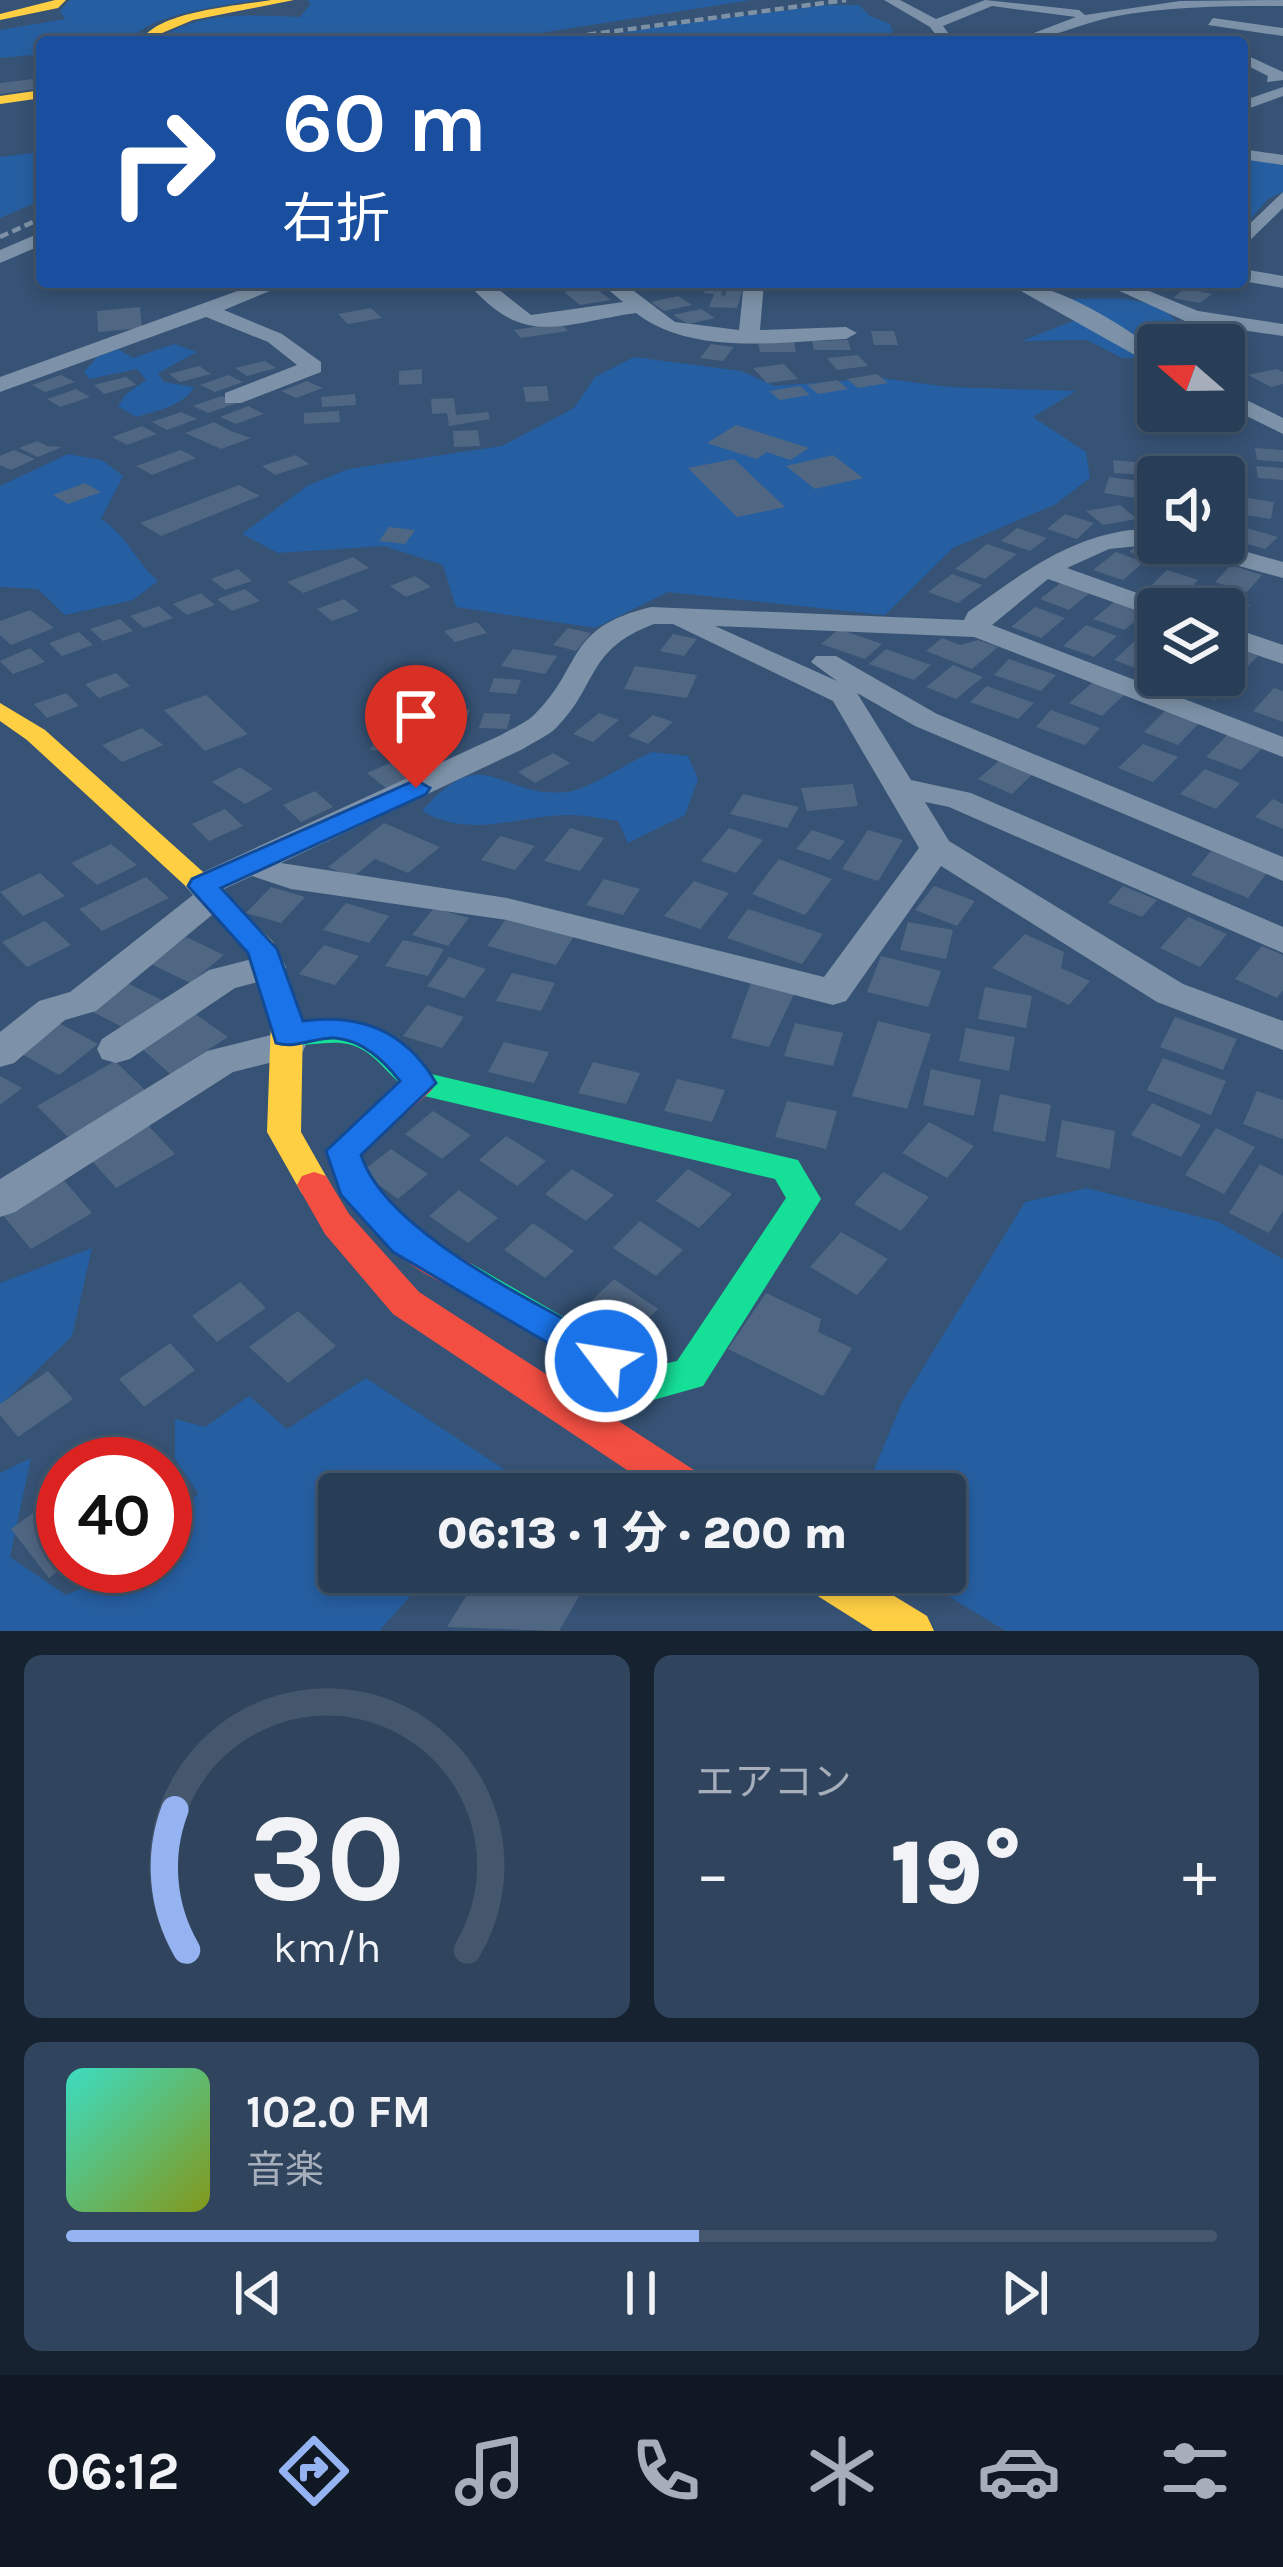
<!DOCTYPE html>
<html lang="ja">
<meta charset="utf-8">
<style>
body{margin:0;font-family:Karla,"Noto Sans JP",sans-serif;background:#30455d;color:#f1f3f6;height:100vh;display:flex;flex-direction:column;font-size:45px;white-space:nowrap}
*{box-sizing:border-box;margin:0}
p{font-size:39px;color:#a5aeba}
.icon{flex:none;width:66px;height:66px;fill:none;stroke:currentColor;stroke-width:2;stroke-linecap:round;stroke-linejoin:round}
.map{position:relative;height:1631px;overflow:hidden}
.sheet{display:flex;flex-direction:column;gap:24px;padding:24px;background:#162230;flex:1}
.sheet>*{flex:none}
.guide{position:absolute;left:36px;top:36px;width:1212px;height:252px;border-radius:12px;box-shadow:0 6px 18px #0003,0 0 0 3px #44576d;background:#1a4fa0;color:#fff;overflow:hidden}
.needle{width:78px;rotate:290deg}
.fabs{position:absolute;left:1137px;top:324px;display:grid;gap:24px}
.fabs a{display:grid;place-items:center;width:108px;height:108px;border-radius:12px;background:#283e57;box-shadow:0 6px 18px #0003,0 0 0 3px #44576d;font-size:60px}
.speed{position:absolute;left:36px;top:1437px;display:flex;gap:24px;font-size:60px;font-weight:700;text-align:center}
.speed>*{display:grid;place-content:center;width:156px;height:156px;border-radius:50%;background:#283e57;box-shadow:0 6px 18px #0003,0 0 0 3px #44576d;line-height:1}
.speed .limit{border:18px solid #d22;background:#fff;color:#111}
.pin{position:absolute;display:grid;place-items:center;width:102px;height:102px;color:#fff;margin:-123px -51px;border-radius:50% 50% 50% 0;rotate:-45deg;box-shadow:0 0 12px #0007}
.pin .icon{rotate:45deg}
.me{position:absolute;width:132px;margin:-66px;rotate:301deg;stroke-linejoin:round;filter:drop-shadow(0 0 9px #0008)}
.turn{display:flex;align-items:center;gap:42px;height:252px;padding:0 48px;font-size:54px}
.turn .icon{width:156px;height:156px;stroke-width:2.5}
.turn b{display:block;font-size:84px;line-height:102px}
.big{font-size:90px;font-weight:800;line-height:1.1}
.sheet .widget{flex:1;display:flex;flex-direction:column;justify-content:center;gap:18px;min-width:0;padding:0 42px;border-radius:18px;background:#30455d}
.sheet .dial{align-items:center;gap:0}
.dial svg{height:312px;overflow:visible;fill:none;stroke:#44576d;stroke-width:7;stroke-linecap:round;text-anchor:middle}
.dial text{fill:#f1f3f6;stroke:none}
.song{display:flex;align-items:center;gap:36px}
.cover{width:144px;height:144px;border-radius:18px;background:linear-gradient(135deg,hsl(170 70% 55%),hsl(70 70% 35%))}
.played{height:12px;border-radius:6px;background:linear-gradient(90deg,#95b2f1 55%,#44576d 55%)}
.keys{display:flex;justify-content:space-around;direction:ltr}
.heat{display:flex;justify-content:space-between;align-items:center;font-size:66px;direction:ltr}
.sheet .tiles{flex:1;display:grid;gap:24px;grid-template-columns:1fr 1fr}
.widget:last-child{grid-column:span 2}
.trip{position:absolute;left:318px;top:1473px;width:648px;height:120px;border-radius:12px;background:#283e57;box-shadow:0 6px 18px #0003,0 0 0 3px #44576d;font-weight:800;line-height:120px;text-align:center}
.tabs{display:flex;height:192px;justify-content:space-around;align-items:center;background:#101923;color:#a5aeba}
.tabs .icon{width:84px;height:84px}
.tabs .on{color:#95b2f1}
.tabs b{font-size:54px;color:#f1f3f6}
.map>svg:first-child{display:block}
.green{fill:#265fa1}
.building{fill:#506783}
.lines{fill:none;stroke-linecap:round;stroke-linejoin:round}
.street{fill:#7d92a8;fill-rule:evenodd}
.fast{fill:#16e098;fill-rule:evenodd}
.slow{fill:#ffcf43;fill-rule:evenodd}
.jam{fill:#f24e42;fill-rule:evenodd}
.rail{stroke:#7e92a7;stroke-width:4.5;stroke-dasharray:9 4.5;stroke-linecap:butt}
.route{fill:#1a73e8;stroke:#114b97;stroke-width:3}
</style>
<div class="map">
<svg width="1283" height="1631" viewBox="0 0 1283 1631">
<rect width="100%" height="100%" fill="#365274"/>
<path class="green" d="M70,0H256C222,6 149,13 129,42H42V54L0,58V30L65,19L60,11Z
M307,0H752L482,42H154C199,10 248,15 300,17L311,3Z
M827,5H859L870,16L890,24L893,33C851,50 810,36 765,37C697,38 630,42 561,42C650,27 739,17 827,5Z
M42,152V200L0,218V157Z
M1242,158L1283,163V192L1268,199L1242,229Z
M1061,299C1118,300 1163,288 1194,345H1158V358H1122L1087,340L1022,341L1073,321L1087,310Z
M174,344L197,352L158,373L164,382L194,387C184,406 155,411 136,417L118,406L126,394L146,380L137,369L89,379L84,372L97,357L118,349L133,358Z
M634,357L741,371L775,386L881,378L949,387L1076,391L1033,417L1086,452L1090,478L1056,504L953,548L885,615L668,592L595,628L456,607L443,565L384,546L278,553L242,534L307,486L348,469L502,446L574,408L595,377Z
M68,454L102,460L123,476L101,519C127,535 135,561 158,581L133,600L65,615L38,589L0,587V486Z
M652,752L688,756L698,779L685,815L628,843L618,821C602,819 586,815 570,815C516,815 473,840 422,811C486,738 498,799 567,792C590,789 628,762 652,752Z
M1087,1188L1219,1222L1283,1259V1631H1006L908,1572H945V1494H864L902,1402L1025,1202Z
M92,1248L72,1336L0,1406V1283Z
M366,1378L508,1472L491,1494H339V1572H432L379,1631H0V1473L31,1458L10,1557L66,1595L131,1566H165V1537L198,1493L175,1459V1419L205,1427L249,1396L287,1429Z"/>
<path class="building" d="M42,78V88L0,94V83Z
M726,282L721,295L725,296L729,282H745L737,308L709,307L714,294L704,293L707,284Z
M594,287L611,300L580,305L564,292Z
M1185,288L1212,294L1200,303L1173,298Z
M678,296L692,305L664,311L651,302Z
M140,307L142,328L98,332L97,311Z
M371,308L382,318L348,324L338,314Z
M701,309L715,318L688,324L673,315Z
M560,323L568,331L521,338L514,330Z
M871,331H894L898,345H874Z
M848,340L851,350H814L812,341Z
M794,342L796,352H760L758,343Z
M711,344L734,347L723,361L700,358Z
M858,355L868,366L837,370L827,358Z
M265,361L276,368L247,376L235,368Z
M784,364L798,379L767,383L753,368Z
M199,366L211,374L180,382L169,374Z
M422,369V384L399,385V371Z
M1277,369L1283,372V384L1271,387L1248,375Z
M877,374L888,383L858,388L847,379Z
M61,375L75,382L45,392L32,385Z
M228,375L243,382L215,392L200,385Z
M126,377L136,385L104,394L94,385Z
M837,380L848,389L818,394L807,385Z
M307,381L323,388L296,398L281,391Z
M547,386L549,401L526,402L523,387Z
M800,386L810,395L780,400L769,391Z
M76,389L90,397L60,407L47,399Z
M355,394L356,405L322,407L321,397Z
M222,396L237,403L208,413L193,406Z
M454,398L456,415L488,412L490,419L449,426L447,413L432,414L431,399Z
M248,406L264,414L236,424L220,417Z
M339,411L340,422L304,424V413Z
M181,412L197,419L167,430L152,422Z
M214,422L231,431L251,438L221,449L185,433Z
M736,425L809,448L790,460L767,452L757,459L707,443Z
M142,426L157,434L127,445L112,437Z
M478,430L480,446L454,447L453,431Z
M37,441L47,446L62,447L38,457L19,448Z
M1255,448L1283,450V462L1257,460Z
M14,450L35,459L11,470L0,465V456Z
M181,450L196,458L152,475L136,466Z
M296,455L309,464L275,475L262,466Z
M833,455L863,478L815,489L786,466Z
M734,459L785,507L737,517L688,468Z
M1113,460L1145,463L1146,475L1114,473Z
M1256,466L1283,468V480L1258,478Z
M1109,477L1140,481L1135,498L1104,493Z
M85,483L101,492L68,504L53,495Z
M239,485L260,496L161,536L140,523Z
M1242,497L1274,502L1271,519L1239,514Z
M1120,505L1137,519L1103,525L1086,511Z
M1065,514L1094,523L1077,539L1047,529Z
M1239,526L1278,537L1265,549L1227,538Z
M389,527L415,530L405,544L379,541Z
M1017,528L1047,538L1030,551L1001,541Z
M1142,540L1189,555L1176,567L1129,552Z
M987,544L1017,554L985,579L955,569Z
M1116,552L1144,562L1123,580L1093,570Z
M353,557L369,568L303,593L287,582Z
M1231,565L1262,575L1247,592L1215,582Z
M238,569L252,581L225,590L211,579Z
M1167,570L1198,580L1181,597L1150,587Z
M952,574L982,585L958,603L928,592Z
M415,576L431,587L406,597L390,586Z
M1063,581L1092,591L1069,610L1040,599Z
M245,589L260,601L232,611L217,599Z
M201,593L215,605L187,615L173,604Z
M1218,594L1250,605L1234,622L1224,619V609H1203Z
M344,599L359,611L332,621L317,609Z
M1117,600L1147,612L1124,630L1093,619Z
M159,606L173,618L144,628L130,616Z
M1035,607L1065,618L1041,638L1011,627Z
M30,610L54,628L11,645L0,635V621Z
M120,619L133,631L103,641L90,629Z
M477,622L487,633L455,642L444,631Z
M1086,625L1117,636L1094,657L1063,646Z
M568,628L591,633L576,651L553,645Z
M839,629L882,644L865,659L821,644Z
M79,632L93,645L62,656L49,643Z
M673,634L697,639L684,656L660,651Z
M942,638L960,645L978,640L998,647L972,669L926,651Z
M1137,639L1158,647V660L1146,672L1114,660Z
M1224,644L1258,656L1243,671L1224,664Z
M30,648L45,662L13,674L0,661Z
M513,649L557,656L545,674L501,666Z
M886,649L931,665L914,680L869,664Z
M1009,659L1056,675L1041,691L994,675Z
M953,665L983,677L956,699L926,687Z
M635,666L697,675L687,698L624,689Z
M116,673L130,686L99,698L85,684Z
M1224,673L1236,678L1215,700L1182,688L1195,675Z
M494,678L521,680L516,694L489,692Z
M1094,681L1126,693L1102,716L1069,703Z
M987,686L1034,703L1018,719L970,702Z
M1274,688L1283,691V722L1253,711Z
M66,693L79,706L47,718L34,704Z
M206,695L248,734L205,751L164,710Z
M442,708L470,710L464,725L437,723Z
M1168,708L1201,721L1178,745L1144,732Z
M1051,710L1100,728L1085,745L1036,727Z
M484,713L511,714L507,729L479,728Z
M599,713L619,720L593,742L573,734Z
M653,715L673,722L648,744L628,736Z
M142,728L163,745L122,762L102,745Z
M380,732L453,739L443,758L370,750Z
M1229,733L1264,746L1241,770L1206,757Z
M1143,744L1178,757L1153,782L1118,768Z
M553,753L570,763L535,783L518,772Z
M1006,755L1039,768L1012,794L978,779Z
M397,760L416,775L386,788L367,773Z
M240,767L273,789L245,804L212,782Z
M1205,769L1240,783L1216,809L1180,794Z
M853,784L858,806L807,811L801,788Z
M315,791L333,807L301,822L283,805Z
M743,794L799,807L787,828L730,814Z
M1273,799L1283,804V829L1255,817Z
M225,809L243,826L209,841L192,824Z
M384,823L440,847L408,873L375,859L352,878L328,867Z
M570,828L604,838L580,871L544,861Z
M729,828L763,840L736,873L701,861Z
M812,830L845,841L830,860L796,849Z
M868,830L903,840L878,881L842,869Z
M500,836L535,846L515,870L481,860Z
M111,844L137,865L97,885L71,863Z
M1211,851L1267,873L1248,898L1191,875Z
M779,859L832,879L805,915L752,894Z
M40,873L65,896L23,916L0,892Z
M146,877L169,898L102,931L79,909Z
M604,879L640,889L623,915L586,905Z
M694,881L729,893L700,929L664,916Z
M934,886L975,901L957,926L915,910Z
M1123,886L1157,900L1142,917L1108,903Z
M271,887L305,897L281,923L246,913Z
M346,903L389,916L369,943L323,930Z
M434,908L469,918L448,946L412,935Z
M748,909L823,934L802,964L727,938Z
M1188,917L1227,934L1200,967L1160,948Z
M506,919L574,936L556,965L487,946Z
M45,921L71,945L27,967L2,942Z
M908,922L953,930L946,959L900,950Z
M1025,934L1064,952L1061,968L1090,981L1069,1005L992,968Z
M186,937L224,955L190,983L151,964Z
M403,940L444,949L428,976L385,966Z
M324,945L359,956L335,985L299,974Z
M1262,946L1283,955V990L1277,998L1235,979Z
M881,956L941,971L928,1007L867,992Z
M449,957L486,969L464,998L427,986Z
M512,973L555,983L541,1011L496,1001Z
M753,977L798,986L769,1047L731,1038Z
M125,982L164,1001L128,1030L89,1010Z
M985,987L1032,996L1026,1028L978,1019Z
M427,1005L464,1017L442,1048L403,1036Z
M194,1013L228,1037L170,1074L138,1045Z
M1175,1017L1237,1039L1223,1070L1160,1047Z
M878,1021L931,1034L907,1109L852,1096Z
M59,1023L98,1044L59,1075L20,1053Z
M795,1023L843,1033L833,1066L784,1056Z
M966,1028L1015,1037L1009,1071L959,1061Z
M504,1042L549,1052L534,1083L488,1072Z
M1163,1058L1226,1081L1211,1115L1147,1090Z
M115,1061L146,1091L68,1137L37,1106Z
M593,1062L640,1073L626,1104L578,1093Z
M931,1069L981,1080L974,1116L923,1105Z
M0,1076L22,1088L0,1105Z
M677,1079L725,1090L712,1122L664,1111Z
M1257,1091L1283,1100V1139L1243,1124Z
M1000,1094L1051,1105L1045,1142L993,1131Z
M787,1101L837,1111L826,1149L775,1137Z
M1152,1103L1201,1125L1181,1157L1131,1135Z
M433,1111L471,1135L442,1159L405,1134Z
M1062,1120L1115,1131L1110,1169L1056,1157Z
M144,1121L175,1154L116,1188L86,1154Z
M929,1122L974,1146L947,1178L902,1153Z
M1216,1128L1255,1147L1224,1194L1185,1175Z
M506,1136L546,1161L517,1186L479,1160Z
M391,1149L428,1174L398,1199L361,1172Z
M1260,1164L1283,1176V1211L1269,1233L1229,1213Z
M572,1169L614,1195L586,1221L545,1194Z
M688,1169L732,1194L699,1228L656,1201Z
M883,1172L929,1197L901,1231L854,1204Z
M62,1178L92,1213L31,1249L1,1213Z
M459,1190L498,1218L468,1243L429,1216Z
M640,1221L683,1250L656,1276L613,1248Z
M533,1223L574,1251L545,1278L504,1250Z
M841,1232L888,1259L857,1295L810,1267Z
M614,1279L658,1309L629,1338L585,1307Z
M240,1282L266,1308L217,1342L192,1316Z
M766,1293L821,1319L818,1332L852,1348L823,1396L728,1349Z
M298,1311L336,1346L288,1383L249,1347Z
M170,1343L195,1370L144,1407L119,1379Z
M48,1371L73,1399L18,1437L0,1415V1404Z
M63,1491V1567L49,1578L11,1529Z
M481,1572H593L559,1631L447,1627Z"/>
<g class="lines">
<path class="street" d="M884,0H900L936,19L985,0L1079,10L1085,15L1180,1L1283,0V6C1226,6 1168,6 1112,17C1078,24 1044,42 1010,42L1076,17L992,6L943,26L954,41L941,42L930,27Z
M1213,18L1283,28V36L1208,25Z
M1242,53L1283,72V80L1267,82L1268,76L1242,63Z
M1283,87V96L1242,111V101Z
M1242,149L1283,155V165L1242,159Z
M1283,192V208L1242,248V231Z
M42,232V245L0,263V250Z
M1242,269L1283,276V288L1242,281Z
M262,282H291L224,310L282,334L321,362V372L241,403H225V393L297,365L268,342L206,317L0,392V377Z
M467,282H489L531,315L623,302L599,282H622L675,322L739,330L744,282H764L760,330L846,327L857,333L846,339C778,342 692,356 636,313C559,324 524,349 467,282Z
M1005,282C1057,282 1116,322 1158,351V368Z
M1100,282H1127L1198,311L1283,324V336L1208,325L1213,337L1210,345H1188L1191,337L1185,321Z
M1224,389L1283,418V434L1224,405Z
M1130,530L1158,531V543H1168L1109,549L1067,568L1168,604L1171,609H1158V618L1048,579L992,625L1283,737V757L974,637L715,626L837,681L811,662L816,656H836L937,714L1283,857V881L915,726L857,693L911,780L971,793L1283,927V953L949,807L925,802L949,841L1183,984L1283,1021V1050L1157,1002L941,866L846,1001L833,1005L507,920L291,889L252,876L224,889L230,897L224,905L96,1011L65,1020L14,1063L0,1067V1032L39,1001L70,992L193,895L185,886L190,878L501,735C511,729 526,723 534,715C584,666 564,628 651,607L964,620L968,612C1020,575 1065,539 1130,530ZM654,624H673L833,701L919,848L824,977L507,898L281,863L523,749C533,742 548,736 556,728C599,685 585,650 654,624Z
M1172,543H1215L1283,562V578L1176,549Z
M1224,625L1283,645V664L1224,644Z
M268,955L281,958L286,967L281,976L235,988L130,1059L116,1063L102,1059L97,1049L102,1039L209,970Z
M287,1031L301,1035L306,1045L301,1055L233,1072L15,1212L0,1217V1179L207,1051Z"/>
<path class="fast" d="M310,1021C362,1019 395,1036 431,1074L798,1160L821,1199L703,1386L646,1402L446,1284L441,1274L446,1264L459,1259L472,1264L650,1367L677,1361L786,1198L775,1179L420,1095C393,1087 381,1054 352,1045C327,1038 300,1050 276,1043L271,1035L276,1027Z"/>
<path class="slow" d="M55,0H66L58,8L0,20V14Z
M271,0H294L193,20L155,36L152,42H140C157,11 238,6 271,0Z
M42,90V98L0,104V96Z
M0,703L45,730L212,880L273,942L303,1020L301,1132L331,1185L326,1194L314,1198L302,1194L267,1132L271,1020L248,953L192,892L27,740L0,721Z
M796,1572H855L927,1616L934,1631H873L802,1586Z"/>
<path class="jam" d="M420,1071L431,1075L436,1083L431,1091L361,1154C381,1207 425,1236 472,1264L477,1274L472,1284L459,1289C396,1268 348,1212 326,1151L409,1075Z
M314,1172L326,1176L349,1214L419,1292L711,1481L717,1494H663L393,1314L325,1234L297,1185L302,1176Z"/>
<path class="rail" d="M534,42L846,0
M0,237L42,218"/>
</g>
<path class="route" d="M416,780L430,788L426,794L221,888L277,949L303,1021C361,1013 406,1031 436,1083L361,1155C386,1235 547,1307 619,1350L625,1361L619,1373L606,1377L393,1252L341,1195L326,1151L400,1081C384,1061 363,1040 335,1038C315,1037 297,1049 276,1043L248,953L188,886L192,879Z"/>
</svg>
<div class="fabs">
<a><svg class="needle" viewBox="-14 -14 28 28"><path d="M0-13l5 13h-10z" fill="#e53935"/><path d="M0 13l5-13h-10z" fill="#a5aeba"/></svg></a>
<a><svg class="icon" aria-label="sound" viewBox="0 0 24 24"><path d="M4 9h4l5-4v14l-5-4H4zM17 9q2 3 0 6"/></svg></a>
<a><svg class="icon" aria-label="layers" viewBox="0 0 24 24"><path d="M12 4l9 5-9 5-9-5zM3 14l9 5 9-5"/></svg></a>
</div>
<div class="speed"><div class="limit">40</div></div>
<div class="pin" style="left:416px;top:788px;background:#d93025"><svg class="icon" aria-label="arrive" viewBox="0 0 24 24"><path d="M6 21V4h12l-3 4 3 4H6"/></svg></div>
<svg class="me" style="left:606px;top:1361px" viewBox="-20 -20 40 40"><circle r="17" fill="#1a73e8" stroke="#fff" stroke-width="3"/><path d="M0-11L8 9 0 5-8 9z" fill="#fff"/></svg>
<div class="trip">06:13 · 1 分 · 200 m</div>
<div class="guide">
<div class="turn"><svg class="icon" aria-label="right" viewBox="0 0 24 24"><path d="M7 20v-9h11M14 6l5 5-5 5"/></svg><div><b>60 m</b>右折</div></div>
</div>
</div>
<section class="sheet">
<div class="tiles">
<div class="widget dial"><svg viewBox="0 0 100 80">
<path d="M14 69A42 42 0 1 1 86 69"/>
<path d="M14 69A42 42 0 0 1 11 33" stroke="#95b2f1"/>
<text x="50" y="56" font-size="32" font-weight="700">30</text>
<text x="50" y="72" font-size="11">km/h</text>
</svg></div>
<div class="widget"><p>エアコン</p>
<div class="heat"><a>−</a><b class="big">19°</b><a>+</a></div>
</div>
<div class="widget">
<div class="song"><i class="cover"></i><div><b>102.0 FM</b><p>音楽</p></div></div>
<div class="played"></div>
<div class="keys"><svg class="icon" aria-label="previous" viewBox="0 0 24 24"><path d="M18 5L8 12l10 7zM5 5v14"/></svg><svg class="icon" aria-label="pause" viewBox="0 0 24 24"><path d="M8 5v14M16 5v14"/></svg><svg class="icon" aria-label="next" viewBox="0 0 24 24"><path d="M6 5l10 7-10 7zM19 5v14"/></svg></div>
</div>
</div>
</section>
<nav class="tabs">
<b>06:12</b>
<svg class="icon on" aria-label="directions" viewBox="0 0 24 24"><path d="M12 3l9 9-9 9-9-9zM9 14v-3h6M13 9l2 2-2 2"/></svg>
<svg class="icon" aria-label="music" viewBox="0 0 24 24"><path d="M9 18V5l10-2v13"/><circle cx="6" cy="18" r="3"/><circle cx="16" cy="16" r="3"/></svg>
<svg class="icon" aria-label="phone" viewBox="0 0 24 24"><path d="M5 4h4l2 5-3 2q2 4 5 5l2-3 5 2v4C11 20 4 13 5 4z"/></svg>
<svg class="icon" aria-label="climate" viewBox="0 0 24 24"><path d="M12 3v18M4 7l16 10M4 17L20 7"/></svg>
<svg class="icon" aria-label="car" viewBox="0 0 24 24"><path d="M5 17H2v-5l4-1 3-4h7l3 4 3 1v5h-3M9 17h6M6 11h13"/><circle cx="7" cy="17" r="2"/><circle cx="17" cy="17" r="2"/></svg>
<svg class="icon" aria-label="filters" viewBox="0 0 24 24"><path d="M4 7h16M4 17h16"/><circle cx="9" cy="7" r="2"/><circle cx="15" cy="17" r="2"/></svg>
</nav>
